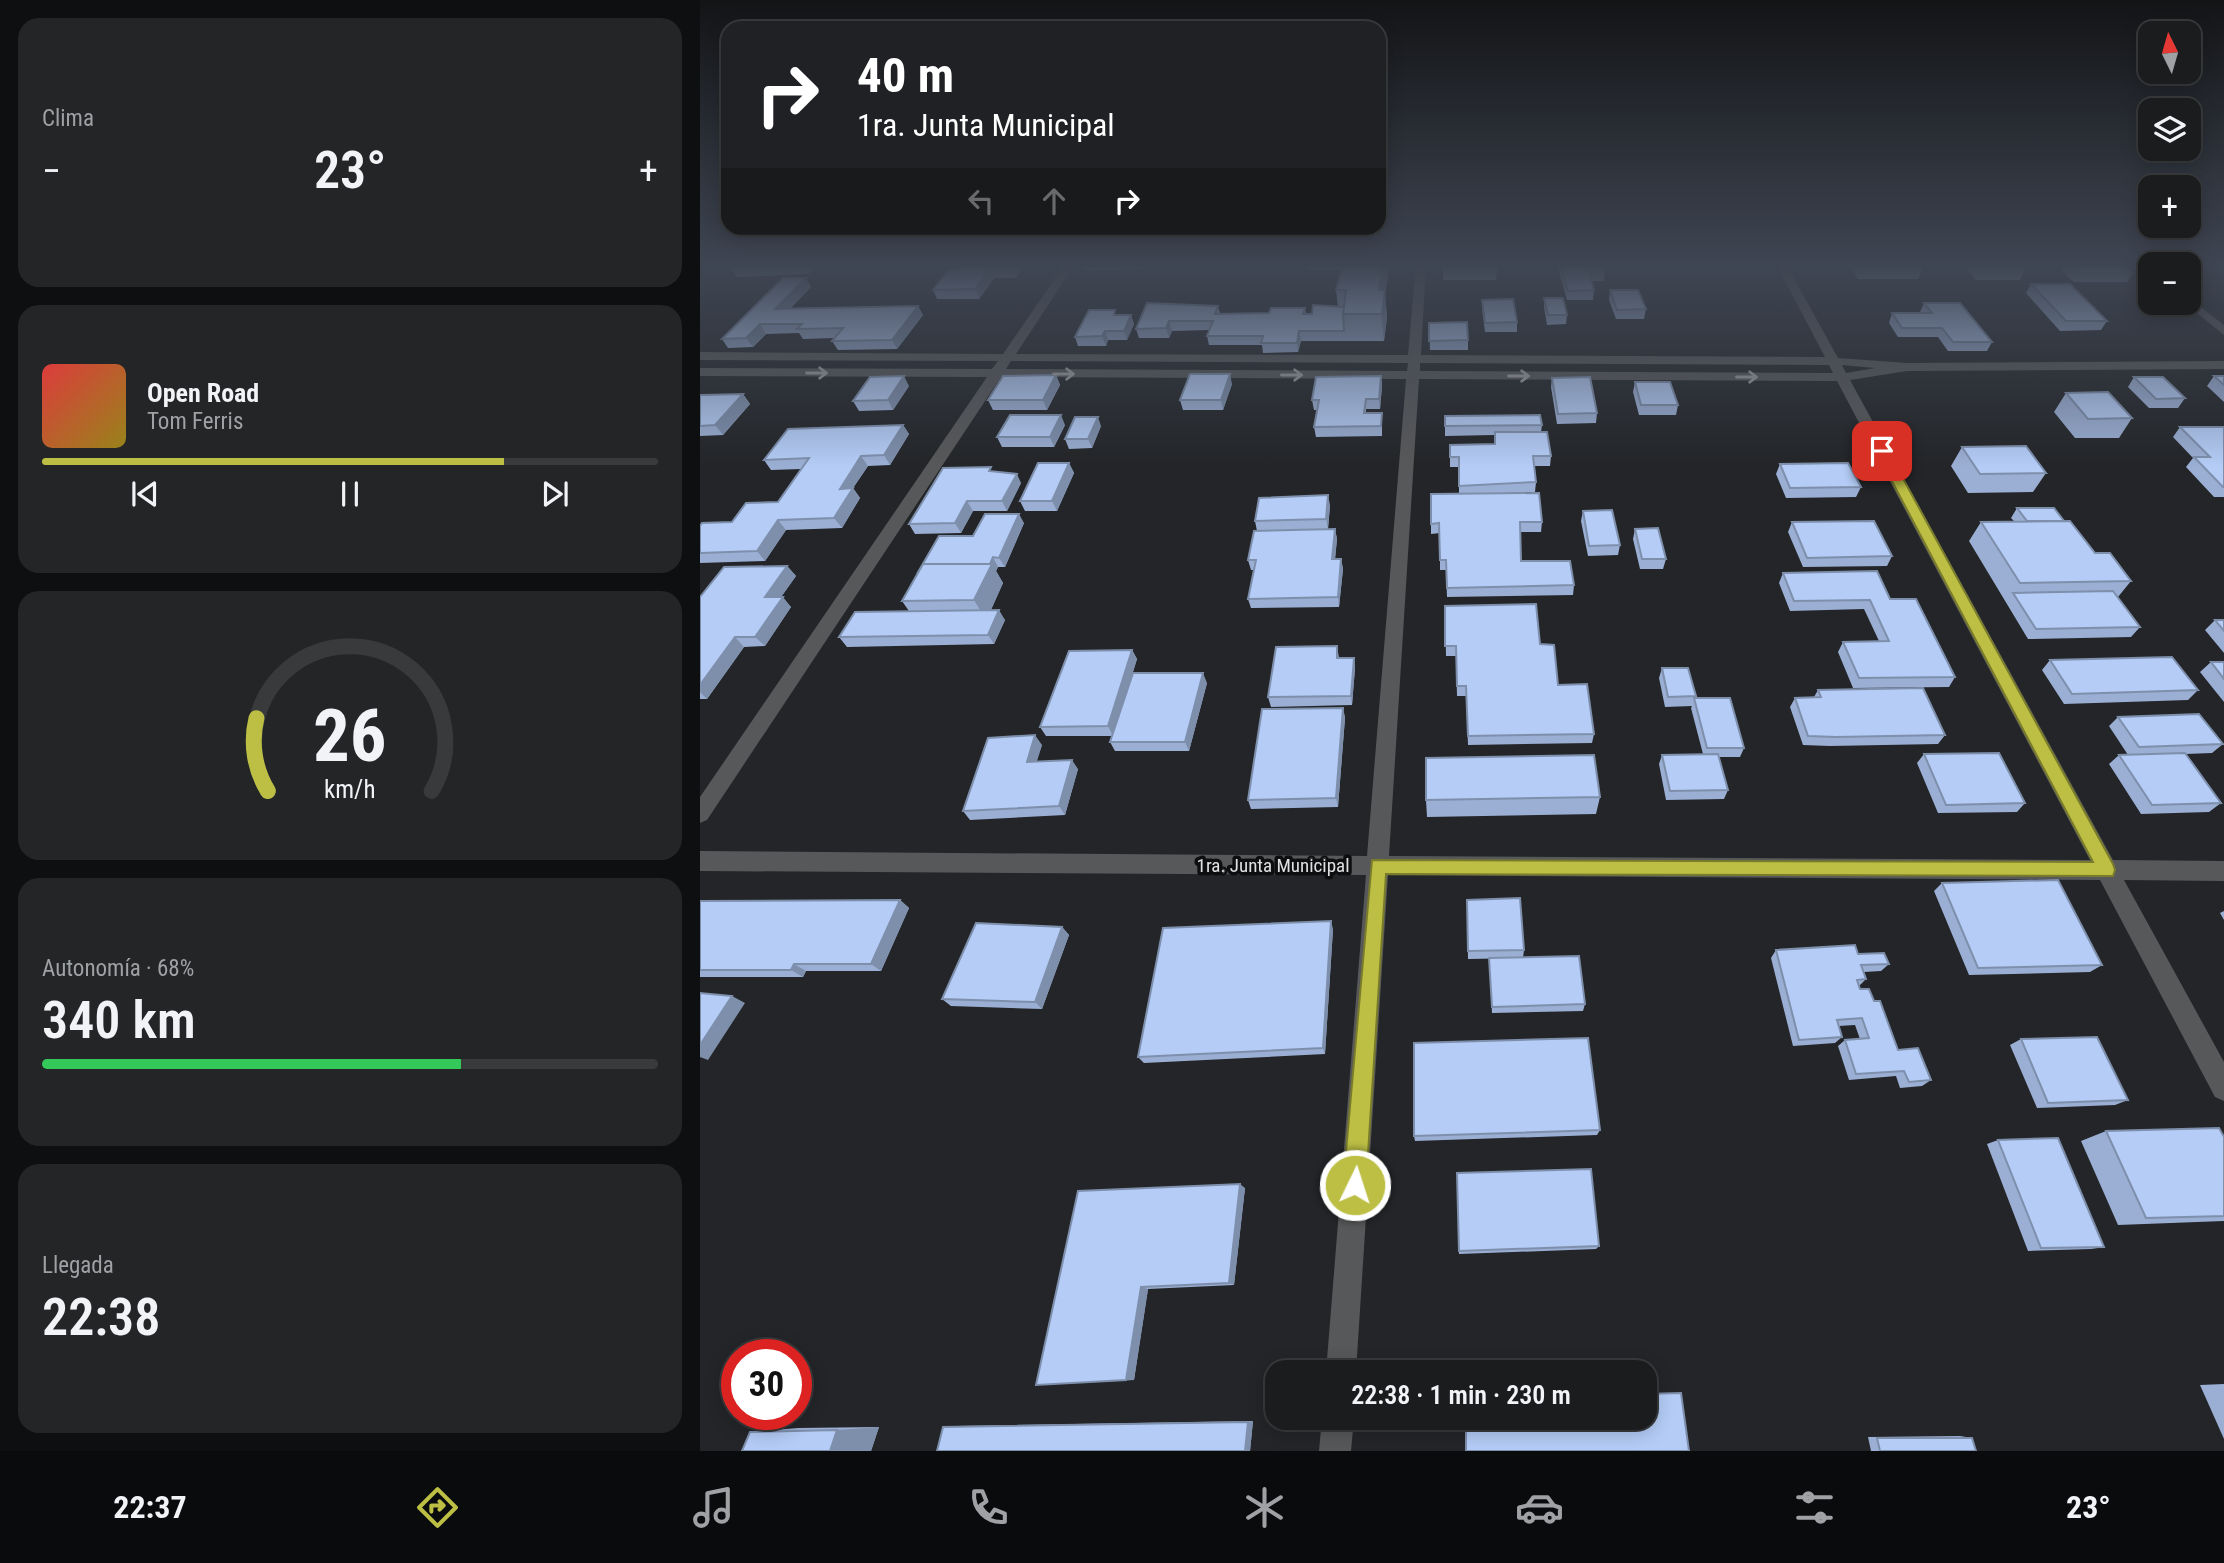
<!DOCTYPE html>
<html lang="es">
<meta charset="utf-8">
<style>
body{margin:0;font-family:"Roboto Condensed",sans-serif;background:#232527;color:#f1f3f6;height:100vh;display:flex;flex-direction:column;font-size:26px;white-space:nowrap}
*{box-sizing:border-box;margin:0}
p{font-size:23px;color:#9fa1a4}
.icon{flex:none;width:38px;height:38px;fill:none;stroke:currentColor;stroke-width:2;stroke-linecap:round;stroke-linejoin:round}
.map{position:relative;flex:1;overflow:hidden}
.panel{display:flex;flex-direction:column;gap:18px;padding:18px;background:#0e0f10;width:700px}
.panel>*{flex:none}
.top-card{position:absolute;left:21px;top:21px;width:665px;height:214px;border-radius:21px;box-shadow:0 4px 18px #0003,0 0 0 2px #383a3c;background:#202124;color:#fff;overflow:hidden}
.needle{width:46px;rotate:355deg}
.tools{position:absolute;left:1438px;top:21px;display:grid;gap:14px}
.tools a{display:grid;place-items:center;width:63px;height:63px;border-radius:14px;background:#1a1c1e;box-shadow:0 4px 18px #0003,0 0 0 2px #383a3c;font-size:35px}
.speed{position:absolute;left:21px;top:1339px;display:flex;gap:14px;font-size:35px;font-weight:700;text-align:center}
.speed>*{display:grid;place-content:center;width:91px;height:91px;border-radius:50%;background:#1a1c1e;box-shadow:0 4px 18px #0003,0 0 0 2px #383a3c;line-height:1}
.speed .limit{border:10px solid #d22;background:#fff;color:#111}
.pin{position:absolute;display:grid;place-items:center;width:60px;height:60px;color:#fff;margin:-30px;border-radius:14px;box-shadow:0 4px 10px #0006}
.me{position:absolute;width:77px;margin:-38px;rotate:4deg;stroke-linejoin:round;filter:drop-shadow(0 0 5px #0008)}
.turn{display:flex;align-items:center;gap:24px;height:147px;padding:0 21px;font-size:32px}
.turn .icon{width:91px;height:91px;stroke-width:2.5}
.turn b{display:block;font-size:49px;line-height:60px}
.lanes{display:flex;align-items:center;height:66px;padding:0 21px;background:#0003;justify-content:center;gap:35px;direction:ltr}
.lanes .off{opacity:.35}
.big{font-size:52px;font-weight:600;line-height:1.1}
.panel .tile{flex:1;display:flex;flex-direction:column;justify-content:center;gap:10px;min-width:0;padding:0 24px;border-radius:21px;background:#232527}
.panel .dial{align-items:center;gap:0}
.dial svg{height:182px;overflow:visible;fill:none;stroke:#383a3c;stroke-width:7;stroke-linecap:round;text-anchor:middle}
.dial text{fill:#f1f3f6;stroke:none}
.song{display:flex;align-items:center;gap:21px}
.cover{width:84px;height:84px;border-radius:10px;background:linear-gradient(135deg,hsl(0 70% 55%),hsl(50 70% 35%))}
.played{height:7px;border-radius:4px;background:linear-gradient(90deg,#bcbf44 75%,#383a3c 75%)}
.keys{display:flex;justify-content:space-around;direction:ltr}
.heat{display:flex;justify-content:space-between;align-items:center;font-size:38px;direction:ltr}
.charge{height:10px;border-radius:5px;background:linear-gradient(90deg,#34c759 68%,#383a3c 0)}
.trip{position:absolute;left:565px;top:1360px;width:392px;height:70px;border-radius:21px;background:#1a1c1e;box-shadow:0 4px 18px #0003,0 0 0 2px #383a3c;font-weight:600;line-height:70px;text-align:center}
.menu{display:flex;height:112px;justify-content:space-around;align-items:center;background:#0a0b0c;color:#9fa1a4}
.menu .icon{width:49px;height:49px}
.menu .selected{color:#bcbf44}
.menu b{font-size:32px;color:#f1f3f6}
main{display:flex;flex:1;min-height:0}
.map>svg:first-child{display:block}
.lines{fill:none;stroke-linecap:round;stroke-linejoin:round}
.minor{fill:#575859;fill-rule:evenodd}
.wall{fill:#9bafd4}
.shaded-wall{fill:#7e8fac}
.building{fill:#b4ccf6;stroke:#7e8fac;stroke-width:2}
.oneway{stroke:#a2a3a4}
.route{fill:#bcbf44;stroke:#7a7c2c;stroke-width:2}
.labels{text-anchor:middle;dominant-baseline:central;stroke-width:7;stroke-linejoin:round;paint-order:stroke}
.street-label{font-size:19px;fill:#dfe0e2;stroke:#0d0e0f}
</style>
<main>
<section class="panel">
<div class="tile"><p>Clima</p>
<div class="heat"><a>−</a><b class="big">23°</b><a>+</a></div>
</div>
<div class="tile">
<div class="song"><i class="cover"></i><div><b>Open Road</b><p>Tom Ferris</p></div></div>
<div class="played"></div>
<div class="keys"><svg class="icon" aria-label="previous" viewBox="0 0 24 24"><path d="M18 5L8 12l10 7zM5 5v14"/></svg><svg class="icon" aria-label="pause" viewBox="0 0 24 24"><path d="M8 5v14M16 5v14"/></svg><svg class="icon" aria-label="next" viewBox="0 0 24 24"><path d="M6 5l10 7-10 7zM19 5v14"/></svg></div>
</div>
<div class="tile dial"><svg viewBox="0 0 100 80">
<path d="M14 69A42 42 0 1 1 86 69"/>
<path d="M14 69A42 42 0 0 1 9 37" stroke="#bcbf44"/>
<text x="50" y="56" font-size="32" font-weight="700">26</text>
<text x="50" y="72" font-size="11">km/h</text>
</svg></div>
<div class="tile"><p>Autonomía · 68%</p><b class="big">340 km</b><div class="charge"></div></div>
<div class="tile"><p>Llegada</p><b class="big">22:38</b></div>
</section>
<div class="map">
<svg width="1524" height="1451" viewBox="0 0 1524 1451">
<rect width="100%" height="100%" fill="#232528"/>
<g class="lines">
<path class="minor" d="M0,264H8L0,270Z
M365,264H375L316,354L708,355L716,264H726L721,355L1125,357L1076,264H1086L1138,358L1207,363L1524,361V369L1207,371L1150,380L1413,860L1524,861V881L1424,880L1524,1062V1101L1515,1097L1400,880L688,875L656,1372H626L666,875L0,871V851L667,856L706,379L301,377L7,820L0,823V797L287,377L0,376V368L292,369L298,361L0,360V352L303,354ZM311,361L708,363L707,371L306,369ZM720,363L1129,365L1133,373L720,371ZM1142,365L1175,368L1146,373ZM719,379L1137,381L1390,860L689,856Z
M1442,264H1454H1451V270Z
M1489,298L1524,325V335L1485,303H1489Z
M622,1418H654L651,1451H619Z"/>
</g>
<path class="wall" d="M119,264L109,274L37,277L31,268Z
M383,264H446L444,269L385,271Z
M608,264H689V270L685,294L687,317L684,341H601L598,352L563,353L562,345H509L507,336L509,330L472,331L469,338H439L436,329L518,306L520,314L569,313L605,308L606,314H612L638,307L636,290L641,270H609Z
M743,264L797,270L796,280H743Z
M858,264H902L905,271L904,281H892L894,290L893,300H867L858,268Z
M1149,264H1217L1222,270L1218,279H1158Z
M1263,264H1318L1324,271L1320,280H1276Z
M1352,264H1422L1433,273L1427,282H1374L1362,271L1365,265H1353Z
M322,268L316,278H294L279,299H237L233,290L249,269Z
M106,278L111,287L91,308L218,306L223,315L197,349L138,350L132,341L135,338L103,339L99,333L66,334L53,347L28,348L22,339Z
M1331,284L1407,321L1401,330L1360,331L1326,293Z
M910,290L946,309L944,319H916L909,300Z
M844,298L867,315L866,324L847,325L844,307Z
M782,300L817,322V332H785L782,309Z
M1224,303L1292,342L1287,351H1248L1238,337H1198L1189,323L1192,313H1221L1220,312Z
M431,315L434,324L427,340H408L406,346H378L375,337Z
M729,323L768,340V350H730Z
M356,375L360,385L347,410H293L288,400Z
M681,376L682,386L680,409H666V413H682V436L616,437L614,427L617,410H614L612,400Z
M1514,376H1524V402L1507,386Z
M1434,377L1485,398L1478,408H1449L1428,387Z
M852,378L897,413L896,423L857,424L851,387Z
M935,382L978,405L976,415H939L933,392Z
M532,384L523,410H483L480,400Z
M209,386L193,410L159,411L153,401Z
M1366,393L1432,418L1419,438H1375L1354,412Z
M43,394L50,404L23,435L0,436V395Z
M745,416L842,425L841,432L851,456L850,466H834L836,482L835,492L803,493L842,522L841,532H820L821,561L874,585L873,595L747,597L746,570H740V533L731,534V524L759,494V467H750V445L794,444V435L745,436Z
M203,425L209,434L190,465L168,466L153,488L160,498L142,528L86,530L65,561L0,563V526L32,522L78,502L101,469L71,470L64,460Z
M365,425L354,447H302L297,437Z
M401,426L392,448L369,449L365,439Z
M1480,427H1524V497H1514L1486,467L1493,458L1473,437Z
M1262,447L1346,473L1333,492L1268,493L1251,466Z
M369,463L374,473L357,511H325L320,501Z
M1080,464L1161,487L1156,497L1086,498L1076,474Z
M293,471L321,483L307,511H273L261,533L215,534L209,524Z
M630,505L628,529L587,530L635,529L637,539L635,559H641L643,569L639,607L551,608L548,599L554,570H551L548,560L557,531L555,521Z
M1317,508L1364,521L1395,553L1431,581L1418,597L1440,627L1431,637L1328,639L1269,541L1281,522L1314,521L1311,518Z
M883,511L920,545L918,555L888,556L881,521Z
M1092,522L1192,556L1187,566L1103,567L1088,532Z
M324,523L305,567H298L296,571L303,583L291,610L305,620L294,644L147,647L139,637L209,611L202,601L273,536Z
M935,529L966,559L963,569H940L933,539Z
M87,566L96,576L81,597L91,607L65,646L44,647L7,699H0V597Z
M1083,573L1190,599L1255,677L1249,687L1153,688L1138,652L1143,642L1179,641L1164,609L1090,611L1079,583Z
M745,606L840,644L858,685L894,734L892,743L768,745L766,696H757L756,656H746Z
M1515,620H1524V653L1505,630Z
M637,646L639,658H654L655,668L652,705L571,707L568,697Z
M432,650L437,659L432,675L507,683L489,751H415L410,742L412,736H346L340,727Z
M1350,660L1498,690L1488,700L1364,704L1342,670Z
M1511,662H1524V702L1500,672Z
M962,668L996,696L995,698L1044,748L1040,757H1019L1028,790L1024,799L966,800L959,764L962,755L1003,754L991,708L992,706L965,707L959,678Z
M1118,690L1245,735L1238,744L1130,746L1103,745L1090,707L1095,698L1114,697Z
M643,708L645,718L638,807L551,809L548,800Z
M1418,717L1523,744L1512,753L1486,754L1521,803L1509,812L1441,814L1409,764L1419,755H1428L1409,726Z
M342,745L336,761L378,769L365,815L270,820L263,811Z
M1224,754L1325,803L1317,812L1238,813L1217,763Z
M900,797L896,814L727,817L726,800Z
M1242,883L1402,965L1390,972L1269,975L1234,891Z
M200,900L209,908L181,971H106L103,977H0V901Z
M767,900L824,950L823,958L768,959Z
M1524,911V920L1520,913Z
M362,927L369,935L342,1009L251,1006L242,999Z
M633,929L625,1054L444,1063L438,1057Z
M1076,950L1158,954L1189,964L1181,971L1164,972L1166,979L1159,986L1160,989L1174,1001L1198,1050L1231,1080L1222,1086L1200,1088L1196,1076L1149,1080L1138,1046L1145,1040L1160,1039L1155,1025L1139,1026L1142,1037L1135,1043L1093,1046L1071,958Z
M789,958L885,1004L883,1011L792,1013Z
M1321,1039L1428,1100L1415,1105L1337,1108L1310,1045Z
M900,1130L897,1135L715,1141L714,1136Z
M1406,1131L1524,1137V1221L1418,1225L1381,1141Z
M1298,1140L1404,1247L1391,1249L1328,1251L1287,1144Z
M757,1173L899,1246L896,1249L759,1254Z
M545,1188L534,1285L448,1289L434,1380L336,1385Z
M1524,1384V1439L1500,1385Z
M553,1421L550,1451L243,1427L256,1426Z
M179,1427L171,1451H42L50,1432L98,1428Z
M1260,1436L1272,1438L1276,1451H1171L1168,1437Z"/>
<path class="shaded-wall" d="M105,264H119L109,274Z
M315,264H321L322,268L316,278L312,268Z
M684,264H689V270L685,294L687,317L684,341L679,290Z
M290,269L294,278L279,299L275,289Z
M106,278L111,287L81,318L75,309Z
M218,306L223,315L197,349L192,340Z
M431,315L434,324L427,340L424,331Z
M469,321L472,331L469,338L466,328Z
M60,324L66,334L53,347L46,338Z
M405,331L408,340L406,346L402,336Z
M599,331L601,341L598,352L597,343Z
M530,374L532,384L523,410L521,400Z
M356,375L360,385L347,410L343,400Z
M204,376L209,386L193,410L188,400Z
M681,376L682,386L680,409L679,399Z
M43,394L50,404L23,435L15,425Z
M361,415L365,425L354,447L350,437Z
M398,417L401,426L392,448L388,439Z
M203,425L209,434L190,465L184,455Z
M161,456L168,466L153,488L160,498L142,528L134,518L140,489Z
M369,463L374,473L357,511L352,501Z
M317,474L321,483L307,511L302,501Z
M628,495L630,505L628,529L626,519Z
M267,501L273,511L261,533L255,523Z
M319,514L324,523L305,567L299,558Z
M78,520L86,530L65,561L57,551Z
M635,529L637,539L634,569L632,559Z
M293,557L298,567L296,571L303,583L286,620L274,600Z
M641,559L643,569L639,607L638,597Z
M87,566L96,576L74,607L65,597Z
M83,597L91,607L65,646L55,637Z
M299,610L305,620L294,644L288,635Z
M35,637L44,647L7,699L0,692V685Z
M432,650L437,659L413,736L408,726Z
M654,658L655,668L652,705L651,696Z
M503,673L507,683L489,751L485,742Z
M643,708L645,718L638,807L636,798Z
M335,735L342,745L334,771L327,762Z
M372,760L378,769L365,815L359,806Z
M200,900L209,908L181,971L171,964Z
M631,921L633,929L625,1054L623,1048Z
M362,927L369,935L342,1009L335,1002Z
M94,964L106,971L103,977L91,970Z
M32,996L45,1003L8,1060L0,1057V1045Z
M540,1184L545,1188L534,1285L529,1283Z
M441,1287L448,1289L434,1380H426Z
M553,1421L550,1451H545L548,1422Z
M179,1427L171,1451H130L137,1430Z"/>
<path class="building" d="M36,264H105L31,268Z
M261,264H315L312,268L290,269L275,289L233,290L249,269H257Z
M643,264H684L679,290H685L682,314H643L646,290H636Z
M743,264H796L797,270L743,271Z
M860,264H902L905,271L889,272L894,290L868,291Z
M1157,264H1217L1222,270H1162Z
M1275,264H1318L1324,271H1281Z
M1369,264H1422L1433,273H1379Z
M83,278H106L75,309L218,306L192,340L132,341L143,328L97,329L102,324H60L46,338L22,339Z
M1331,284H1370L1407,321H1366Z
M910,290H938L946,309L917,310Z
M844,298H863L867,315H848Z
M813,299L817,322L785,323L782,300Z
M447,303L518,306L515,314L569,313L571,308H605L603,314H612L613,305L644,307L643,314L644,331H599L597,343H561L563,336H507L513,321H469L466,328L436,329Z
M1224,303H1260L1292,342H1253L1242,328H1202L1192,313H1232Z
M389,310H415L414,315H431L424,331H405L402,336L375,337Z
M767,322L768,340L729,341V323Z
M490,374H530L521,400H480Z
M356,375L343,400H288L303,376Z
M204,376L188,400L153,401L170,377Z
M681,376L679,399H666L664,413H682L681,426L614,427L619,400H612L616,377Z
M1514,376H1524V385Z
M890,377L897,413L858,414L852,378Z
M1434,377H1463L1485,398L1456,399Z
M935,382H970L978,405H941Z
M1408,392L1432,418L1388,419L1366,393Z
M43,394L15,425L0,426V395Z
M310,415H361L350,437H297Z
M840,415L842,425L745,426V416Z
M375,417H398L388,439H365Z
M203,425L184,455L161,456L140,489L153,488L134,518L78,520L57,551L0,553V526L2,523L32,522L46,503L78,502L109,458L64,460L88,429Z
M1480,427H1524V487H1523L1494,457H1510Z
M795,432H847L851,456H833L836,482L759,486V457H750V445L795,444Z
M1326,446L1346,473L1280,474L1262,447Z
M338,463H369L352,501H320Z
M1148,463L1161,487L1090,488L1080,464Z
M291,467L289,471L317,474L302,501H267L255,523L209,524L243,468Z
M839,493L842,522H820L821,561H870L874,585L747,588L746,560H740L739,523L731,524V494Z
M628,495L626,519L555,521L559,498Z
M1317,508H1354L1364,521H1327Z
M912,510L920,545L889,546L883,511Z
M285,514H319L299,558L293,557L290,564H223L217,574L239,536H273Z
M1174,521L1192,556L1107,558L1092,522Z
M1370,521L1395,553H1410L1431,581L1320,583L1281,522Z
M958,528L966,559H942L935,529Z
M635,529L632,559H641L638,597L548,599L556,560H548L554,531Z
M223,564H292L274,600L202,601Z
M87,566L65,597H83L55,637H35L0,685V597L24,567Z
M1177,571L1190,599H1216L1255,677L1159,678L1143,642L1189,641L1170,600L1094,601L1083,573Z
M1413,591L1440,627L1336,629L1313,593Z
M836,604L840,644L854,645L858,685L887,684L894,734L768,736L766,686H757L756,646H745V606Z
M299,610L288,635L139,637L155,612Z
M1515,620H1524V631Z
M637,646V658H654L651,696L568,697L576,647Z
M432,650L408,726L340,727L369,651Z
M1472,657L1498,690L1372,694L1350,660Z
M1511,662H1524V679Z
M962,668H988L996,696L968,697Z
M433,673H503L485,742H410Z
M1223,688L1245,735L1136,737L1108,736L1095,698L1121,697L1118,690Z
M994,698H1030L1044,748H1007Z
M643,708L636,798L548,800L562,709Z
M1499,714L1523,744L1439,747L1418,717Z
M335,735L327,762L372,760L359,806L263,811L288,738Z
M1299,753L1325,803L1246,805L1224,754Z
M1485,753L1521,803L1452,805L1419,755Z
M1018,754L1028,790L970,791L962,755Z
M894,755L900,797L726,800V758Z
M1358,880L1402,965L1278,968L1242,883Z
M820,898L824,950L768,951L767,900Z
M200,900L171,964H94L91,970H0V901Z
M631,921L623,1048L438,1057L463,928Z
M276,923L362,927L335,1002L242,999Z
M1155,945L1158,954L1184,953L1189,964L1161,965L1166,979L1157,980L1160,989H1169L1174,1001H1180L1198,1050L1218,1048L1231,1080L1209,1082L1204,1071L1156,1074L1145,1040L1169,1038L1162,1018L1137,1020L1142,1037L1099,1040L1076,950Z
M879,956L885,1004L792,1007L789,958Z
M0,993L32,996L0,1045Z
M1397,1037L1428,1100L1348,1103L1321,1039Z
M888,1038L900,1130L714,1136V1043Z
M1519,1128L1524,1137V1216L1446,1218L1406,1131Z
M1358,1138L1404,1247L1341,1248L1298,1140Z
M891,1169L899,1246L759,1251L757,1173Z
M540,1184L529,1283L441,1287L426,1380L336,1385L378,1191Z
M981,1393L989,1451H766V1418H945V1394Z
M548,1422L545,1451H237L243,1427Z
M137,1430L130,1451H42L50,1432Z
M1177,1438H1272L1276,1451H1180Z"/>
<defs><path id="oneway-shaft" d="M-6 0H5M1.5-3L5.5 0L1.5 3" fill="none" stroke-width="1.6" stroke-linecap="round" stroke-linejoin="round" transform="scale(1.75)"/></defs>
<g class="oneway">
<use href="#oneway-shaft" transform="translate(117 373)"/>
<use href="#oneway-shaft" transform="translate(364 374)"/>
<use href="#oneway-shaft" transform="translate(592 375)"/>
<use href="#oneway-shaft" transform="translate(819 376)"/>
<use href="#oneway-shaft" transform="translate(1047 377)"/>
</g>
<linearGradient id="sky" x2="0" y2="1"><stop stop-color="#131416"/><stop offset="0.57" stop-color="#3f4653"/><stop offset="1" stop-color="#3f4653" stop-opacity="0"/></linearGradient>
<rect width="1524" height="467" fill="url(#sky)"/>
<path class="route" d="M1178,448L1188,451L1413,864L1415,870L1413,876L686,874L666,1185L663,1194L655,1197L647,1194L643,1185L672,860L1393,862L1176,451Z"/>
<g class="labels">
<g class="street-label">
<text x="573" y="865">1ra. Junta Municipal</text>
</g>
</g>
</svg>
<div class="tools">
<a><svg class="needle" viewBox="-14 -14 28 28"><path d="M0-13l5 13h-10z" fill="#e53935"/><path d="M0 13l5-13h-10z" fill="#9fa1a4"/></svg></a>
<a><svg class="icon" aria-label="layers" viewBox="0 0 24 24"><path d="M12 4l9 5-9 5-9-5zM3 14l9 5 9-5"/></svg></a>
<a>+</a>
<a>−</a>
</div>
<div class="speed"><div class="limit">30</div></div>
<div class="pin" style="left:1182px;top:451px;background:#d93025"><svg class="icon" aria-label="arrive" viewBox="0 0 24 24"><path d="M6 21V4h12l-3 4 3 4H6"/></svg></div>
<svg class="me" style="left:655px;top:1185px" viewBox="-20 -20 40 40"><circle r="17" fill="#bcbf44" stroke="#fff" stroke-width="3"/><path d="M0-11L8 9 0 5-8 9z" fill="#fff"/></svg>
<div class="trip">22:38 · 1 min · 230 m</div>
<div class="top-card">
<div class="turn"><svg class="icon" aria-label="right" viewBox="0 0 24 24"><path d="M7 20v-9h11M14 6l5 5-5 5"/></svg><div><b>40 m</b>1ra. Junta Municipal</div></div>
<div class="lanes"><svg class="icon off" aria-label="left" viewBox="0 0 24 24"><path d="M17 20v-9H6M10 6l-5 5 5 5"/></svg><svg class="icon off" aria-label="ahead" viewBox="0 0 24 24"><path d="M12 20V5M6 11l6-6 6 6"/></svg><svg class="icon" aria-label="right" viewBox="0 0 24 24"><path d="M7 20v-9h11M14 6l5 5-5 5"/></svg></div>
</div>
</div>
</main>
<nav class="menu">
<b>22:37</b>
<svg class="icon selected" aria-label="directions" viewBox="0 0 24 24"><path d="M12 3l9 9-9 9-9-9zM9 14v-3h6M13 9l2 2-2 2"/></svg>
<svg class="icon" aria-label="music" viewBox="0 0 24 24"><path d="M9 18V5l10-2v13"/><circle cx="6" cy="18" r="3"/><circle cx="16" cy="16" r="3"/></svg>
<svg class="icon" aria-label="phone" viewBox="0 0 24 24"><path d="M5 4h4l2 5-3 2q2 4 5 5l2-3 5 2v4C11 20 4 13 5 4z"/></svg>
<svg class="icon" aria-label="climate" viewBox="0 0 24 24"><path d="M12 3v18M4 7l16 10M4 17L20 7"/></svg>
<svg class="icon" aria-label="car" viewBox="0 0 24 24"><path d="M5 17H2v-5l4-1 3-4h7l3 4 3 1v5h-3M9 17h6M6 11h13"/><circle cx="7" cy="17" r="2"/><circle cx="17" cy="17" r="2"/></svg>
<svg class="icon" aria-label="filters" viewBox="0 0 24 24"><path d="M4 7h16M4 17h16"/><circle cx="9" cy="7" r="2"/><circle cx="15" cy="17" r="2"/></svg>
<b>23°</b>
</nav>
